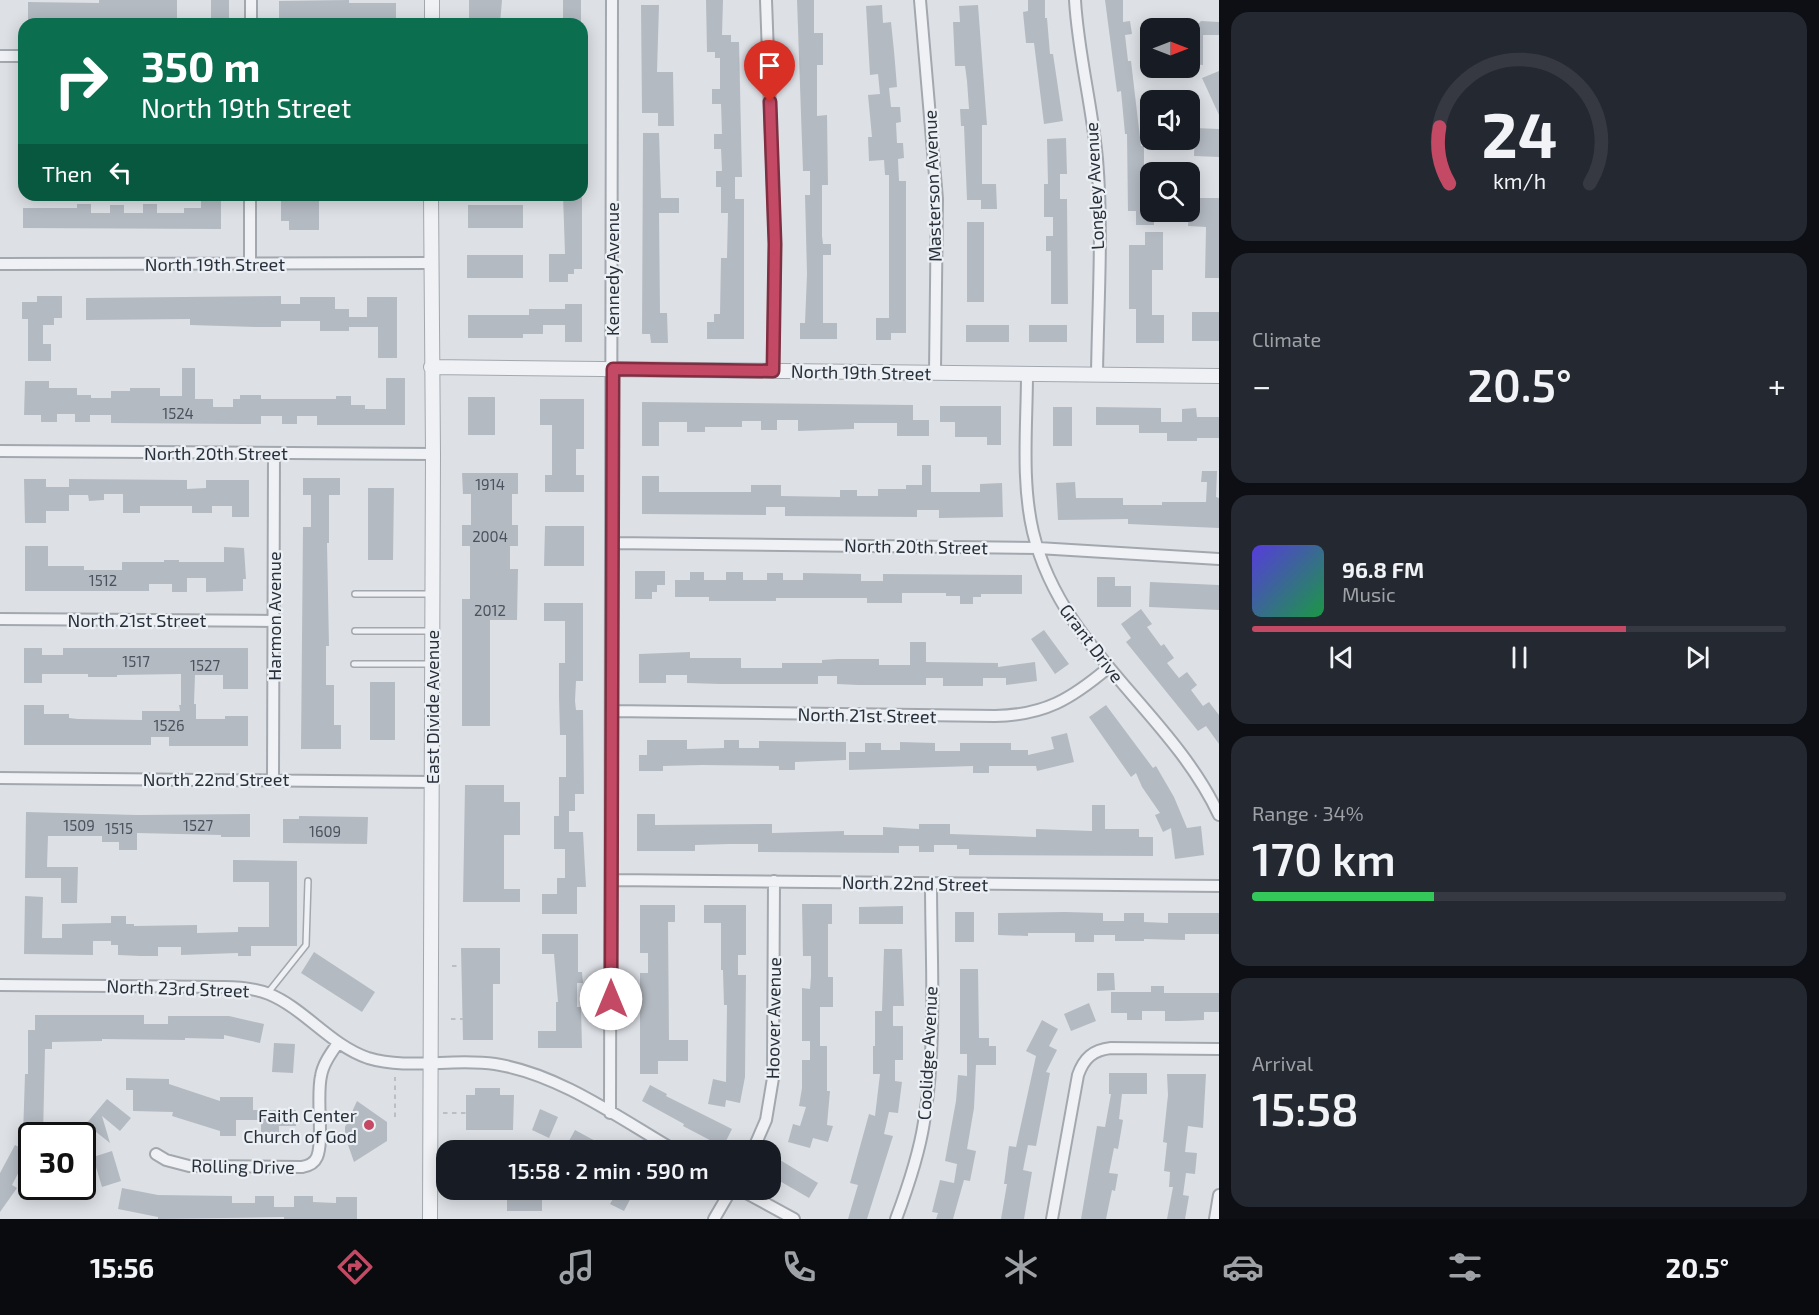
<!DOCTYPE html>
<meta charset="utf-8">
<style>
body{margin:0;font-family:"Exo 2",sans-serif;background:#242831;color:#f1f3f6;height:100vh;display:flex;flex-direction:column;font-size:22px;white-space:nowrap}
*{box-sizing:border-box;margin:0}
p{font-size:20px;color:#9ea1a6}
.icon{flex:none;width:33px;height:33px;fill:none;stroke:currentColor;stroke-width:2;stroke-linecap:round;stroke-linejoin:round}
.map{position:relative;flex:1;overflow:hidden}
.side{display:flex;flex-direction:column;gap:12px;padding:12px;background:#0d0f14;width:600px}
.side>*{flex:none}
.hud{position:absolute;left:18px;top:18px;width:570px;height:183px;border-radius:18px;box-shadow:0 3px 15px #0003;background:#0b6e4f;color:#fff;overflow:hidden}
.needle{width:39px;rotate:90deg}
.tools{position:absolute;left:1140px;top:18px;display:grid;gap:12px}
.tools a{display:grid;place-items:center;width:60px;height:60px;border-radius:12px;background:#171b24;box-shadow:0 3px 15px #0003;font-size:30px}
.speed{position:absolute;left:18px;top:1122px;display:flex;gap:12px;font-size:30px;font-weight:700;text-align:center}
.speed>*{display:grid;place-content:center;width:78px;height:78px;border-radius:50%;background:#171b24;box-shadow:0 3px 15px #0003;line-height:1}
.speed .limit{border:3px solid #111;border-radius:9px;background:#fff;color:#111}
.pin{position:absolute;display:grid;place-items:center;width:51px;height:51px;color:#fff;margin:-62px -26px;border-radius:50% 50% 50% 0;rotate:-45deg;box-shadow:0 0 6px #0007}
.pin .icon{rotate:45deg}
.me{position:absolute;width:66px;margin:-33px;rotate:0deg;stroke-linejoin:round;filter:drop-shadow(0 0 4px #0008)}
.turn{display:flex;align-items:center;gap:21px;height:126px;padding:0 24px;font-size:27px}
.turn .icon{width:78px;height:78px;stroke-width:2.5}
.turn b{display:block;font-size:42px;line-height:51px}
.then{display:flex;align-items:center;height:57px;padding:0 24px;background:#0003;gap:12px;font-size:22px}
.big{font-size:45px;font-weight:600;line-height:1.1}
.side .tile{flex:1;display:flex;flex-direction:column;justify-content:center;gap:9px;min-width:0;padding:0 21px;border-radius:18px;background:#242831}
.side .dial{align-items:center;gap:0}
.dial svg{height:156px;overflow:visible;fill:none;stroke:#363941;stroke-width:7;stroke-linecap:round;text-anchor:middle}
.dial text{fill:#f1f3f6;stroke:none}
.song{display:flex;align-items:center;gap:18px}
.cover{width:72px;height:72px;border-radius:9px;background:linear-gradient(135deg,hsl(250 70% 55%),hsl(140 70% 35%))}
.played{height:6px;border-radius:3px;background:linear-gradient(90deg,#c34964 70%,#363941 70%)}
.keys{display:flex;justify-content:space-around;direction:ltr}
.heat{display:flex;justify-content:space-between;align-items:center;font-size:33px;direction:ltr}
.charge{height:9px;border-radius:4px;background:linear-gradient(90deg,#34c759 34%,#363941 0)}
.trip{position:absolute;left:436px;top:1140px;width:345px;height:60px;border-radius:18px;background:#171b24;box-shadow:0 3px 15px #0003;font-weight:600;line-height:60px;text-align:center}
.tab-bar{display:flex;height:96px;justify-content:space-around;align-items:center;background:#090b0e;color:#9ea1a6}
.tab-bar .icon{width:42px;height:42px}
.tab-bar .selected{color:#c34964}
.tab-bar b{font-size:27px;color:#f1f3f6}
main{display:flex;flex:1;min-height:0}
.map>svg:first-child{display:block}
.building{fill:#b4bac2}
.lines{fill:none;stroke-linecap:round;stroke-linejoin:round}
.service-casing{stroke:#a3a8af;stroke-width:8}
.minor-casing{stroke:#a3a8af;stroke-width:14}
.tertiary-casing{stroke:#a3a8af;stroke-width:16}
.path{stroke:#bbbfc4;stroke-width:2;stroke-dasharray:4.5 4.5;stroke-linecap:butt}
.service{stroke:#eff1f4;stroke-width:5}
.minor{stroke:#eff1f4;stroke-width:10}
.tertiary{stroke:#eff1f4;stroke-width:14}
.route-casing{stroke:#7f2f41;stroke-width:15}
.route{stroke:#c34964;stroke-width:10}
.poi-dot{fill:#c34964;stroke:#ecf0f4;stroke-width:2}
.labels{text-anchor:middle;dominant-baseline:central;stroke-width:4.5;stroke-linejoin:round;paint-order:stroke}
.number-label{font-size:15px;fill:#4b525d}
.street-label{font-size:18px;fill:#28303b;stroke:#ecf0f4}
.poi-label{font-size:18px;fill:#28303b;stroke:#ecf0f4;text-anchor:end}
</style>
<main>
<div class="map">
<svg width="1219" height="1219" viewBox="0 0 1219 1219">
<rect width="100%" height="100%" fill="#dde1e6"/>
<path class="building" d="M99,0H177V22H28V2L99,3Z
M211,0H229V23H211Z
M349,0V3H396V22L279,23V1Z
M469,0H502L500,24H469Z
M563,0H581V24H563Z
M706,0H723L722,35H731V42H739L742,177H735V199H744V339H707V322H714V314H720L721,258H727L728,213H721V187H716V171H722L721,149H714V134H722L721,104H712V89H720V58H715V52H707Z
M797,0H814V33H823V65H817V116L827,115L828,185H822V236L823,244H831V255H823V323H837V339H800V323H805L807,274L805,195H810V171H803Z
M1028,0H1045V18H1047L1050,54H1053L1063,121L1044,124L1034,43H1026L1023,12L1028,11Z
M1105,0H1123V22L1130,21L1132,34L1125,35L1128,61H1131L1141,146H1144V193H1150V212H1154V225H1136V211H1128L1127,134H1125L1121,91L1117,92Z
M641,5H659L657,72H673L674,126H658V113H642Z
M882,5L883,23L891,22L894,51L897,87L889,88L891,107H900L901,122L896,123L897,143H903L904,158L898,159L899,181H906V333H891V340H876V318H889V175H885L884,160L869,161L868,137H872L868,95L880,94L878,74L870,75L866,6Z
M978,5L987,125H982V184H996L997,209H981V200H967L964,126H961L960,109H969L967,81L965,66H955L953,22H960L959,6Z
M1201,21L1219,22V35H1203V65L1190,64V33Z
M1219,71V115L1202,78Z
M1195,128L1219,129V157L1194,156Z
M643,133H659L661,198H679V213H659L660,313H667L668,343H651L650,334H642Z
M1066,138L1067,174H1060V199H1067L1068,304H1051V251H1046V236H1053V217H1044V184H1048L1047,139Z
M201,195H221V229L23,228V208H77V204H91V213H110V205H124V213H143V204H157V213H184V208H201Z
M281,195H319V230H289V221H281Z
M563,195H582V269H574V274H568V282H549V254H565Z
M1190,198H1219V278H1205L1206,227L1188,226Z
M468,205H523V228H468Z
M967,222H984V302H967Z
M1145,232H1163V270H1152V315H1164V343H1136V309H1129V245H1145Z
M467,255H523V278H467Z
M37,296H62V318H54V325H43V344H51V361H28V319H22V302H37Z
M281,296V304H300V297H335V309H349V317H367V297H397V358H378V327H349V331H320V321H281V327H255L190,325V319L86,320V298Z
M565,304H582V342H565V325H543V334H523V338H468V315H529V309H565Z
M1192,312H1219V341H1192Z
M966,325H1009V342H966Z
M1029,325H1067V342H1029Z
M182,368H195V399H213V407H233V399H240V395H261V399H336V396H351V405H365V409H386V378H405V425H317V416H297V424H282V416H261V424H244L111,423V415H90V422H75V414H57V422H41V415H24L25,381H49V388H77V395H91V398H111V391H130V388H160V396H182Z
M468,397H495V435H468Z
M540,399H584V449H576V475H584V492H545V475H552V425H540Z
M642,402L913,405V420H929V436H897V423H854V429L798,431V420H777V430H761V421H742V427H705V432H687V422H659V446H642Z
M940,406H1001V445H987V437H955V422H940Z
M1053,407H1072V446H1053Z
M1096,407L1161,408V422H1182V409L1196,408L1197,417H1219V438H1197V441H1167V433H1139V425H1096Z
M922,465H931V492H980V484L1002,483L1003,517L939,518V510H917V517L785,516V507H766V515L642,514V476H659V492H751V485H781V496L840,497V490H857V496H878V489H906V485H922Z
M1202,471H1217L1216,497L1219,498V528L1128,524V519L1058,520L1056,483L1075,482L1076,498H1123V505H1162V502H1206L1207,482H1201Z
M462,473H518V494H512V525H518V546H510V569H518L517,620H490V726H462V599H470V546H462V525H471V494H463Z
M303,478H340V495H329V543H327L329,646H326V685H334V725H341V749H301L303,527H311V495H303Z
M24,479H46V487H69V479L187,480V489L206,488V480H249V517H232V506H212V513H192V506H140V513H123V494H104V500L89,501L88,495H69V511H46V523H25Z
M368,488H394L393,560H368Z
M545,526H584V566H544Z
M25,546H48V566H84V570H122V562H164V560H179V562H224V547L244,548L246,579H243V591L206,592V578H187V592H172V584H149V591H25Z
M635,571H665V585H657V592H652V599H635Z
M690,572H704V580H726V572H743V580H767V573H783V580H803V573L861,574V581H883V574L1022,575V594H981V597H973V604H960V596H946V593H902V603H867V598H776V601H709V597H675V580H690Z
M1097,577H1115V586H1131V607H1097Z
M1150,582L1219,585V610L1149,607Z
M544,603H583V681H576L575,701L576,710H583L584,794H575V811H569V832H583L586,887H577V914H542V894H557V878H565V849H554V816H559V777H566V735H560L559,697V663H565V621H544Z
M1141,609L1152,624L1147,627L1161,646L1164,644L1174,658L1167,663L1179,678L1187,672L1197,685L1191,690L1203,706L1209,702L1219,715V744L1206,726L1198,731L1126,642L1131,638L1121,624Z
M1044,630L1069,664L1055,674L1031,639Z
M910,642H926V662L998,663V667L1035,662L1037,681L1006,685V678H983V686H943V678H926V685H858L837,684V676H818V684H720L687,683V675H666V683H639V654L690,652V658H741V668H782V663H822V660L837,659H879V665H910Z
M24,648H42V655H63V648H248V689H223V675H195L194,704H196V719H225V716H248V746H169V737H151V745H24V705H44V714H69V718L78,719L142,720V711H180L179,705H181V674L117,675V677H88V674H42V683H24Z
M370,682H395V740H370Z
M1106,705L1153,768L1156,766L1174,797L1187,828L1201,826L1204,855L1175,859L1171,828L1163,832L1155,815L1160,813L1142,787L1136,773L1131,777L1089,717Z
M1067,733L1074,762L1037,771L1036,766H989V773H973V766L849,770V752H865V743H881V750H900V742L935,743V751H960V743H1011V750H1028V755L1054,749L1051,737Z
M647,740H687V749L724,748V740H739V748H759V741L846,742V760L795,762V770H779V766L702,765L663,766V771H639V755H647Z
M465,785H504V802H520V835H504V889H520V902H463Z
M1092,805H1105V829H1139V837H1153V856L969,855V849H957V845H934V852H919V846H899V853L758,852V844H730L695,845V851H637V814H655V825L772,824V833L844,831V835H883V827L919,829V824H950V834L1036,837V829L1092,831Z
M26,812L137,815L250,814V837H221V835L137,833V850H119V842H102V836H48L47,867H78L77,903H61V878H25Z
M299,816L368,817L367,844L283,843V819H299Z
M233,860L297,861V946H251V956H238V953L181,955V947H158V956H140L118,955V945H111V941H93V955L24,954L25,896L43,897L42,938H62V924L111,923V916H126V924H134V926L197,925V933L238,932V927H269V882H233Z
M802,904H832V924H828V977H833V1007H820V1046H827V1091H830L827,1125L833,1126L828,1142L813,1138L810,1148L788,1142L793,1124L800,1126L806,1107L799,1106L802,1088V1060H810V1041H802V988L810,989L811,977V956H803Z
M640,905H675V922H668L669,1040H688V1061H658V1074H640V973H648V953H640Z
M704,905H746V955H738V975H746L745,1077L740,1103L726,1100L725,1107L708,1104L713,1079L726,1082L727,1005H724L723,970H721V923H704Z
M903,906V924H859V907Z
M955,912H974V942H955Z
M1065,912L1103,913V921H1124V913H1144V922L1168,923V913H1219V934H1185V940L1144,939V941H1115V935H1094V942H1075V933H1028V936L998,935V913Z
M542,934H578V972H582L583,983H577V1007H581L582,1048H538V1031H556V1002H558L554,954H542Z
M461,948H500V984H493V1040H463Z
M884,949H902L904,1006H893V1026H903V1060H895V1081L902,1082L898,1113L889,1112L884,1134L893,1136L867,1219H848L858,1185L850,1183L869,1114L875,1116L880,1074H873V1046H875V1011H882Z
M314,952L375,992L362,1012L301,973Z
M960,969H978L979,1038H989V1046H996V1065H976L974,1108L967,1149L976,1151L970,1181L964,1180L953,1219H936L938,1213L932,1212L940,1180L954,1183L957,1164L945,1161L956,1101L958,1075L967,1076V1054H960Z
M1097,973H1114L1115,990L1097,991Z
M1151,986H1164V993H1219V1012H1204V1020L1180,1021H1165V1011H1142V1020H1127V1013H1111V992H1151Z
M1089,1003L1096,1021L1071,1031L1064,1014Z
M35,1015H144V1024H168V1016H229L264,1024L260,1043L224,1035V1039L185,1038V1040L102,1039V1041L52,1042V1049H45L43,1136H23L25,1074H28V1030H35Z
M1042,1020L1058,1029L1049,1046L1057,1050L1046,1072L1050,1073L1036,1146L1028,1145L1023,1170L1032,1172L1024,1219H1001L1007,1184H1004L1009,1146L1016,1147L1036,1056L1026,1051Z
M274,1043L295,1044L293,1073L272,1072Z
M1109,1073H1147V1094H1122L1119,1119L1123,1120L1118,1149L1114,1148L1109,1173L1118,1174L1115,1191L1112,1190L1106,1219H1081L1097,1126L1105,1127L1111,1094H1109Z
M1167,1074H1206L1203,1128L1188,1126L1185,1152L1197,1153L1195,1174L1186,1173L1183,1195L1189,1196L1185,1219H1167L1173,1187H1169L1170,1172L1164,1171L1167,1143L1163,1142L1168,1095Z
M126,1078L169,1079V1084L220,1101V1097H253V1110H296V1126H279V1135H261V1120H236V1136H220V1131L172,1116L173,1112L133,1111V1090H126Z
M650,1085L667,1094L666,1096L732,1129L723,1147L683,1126L684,1124L642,1101Z
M475,1088H500V1095H514L513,1130H466V1095H475Z
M107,1099L131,1118L120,1131L102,1116L110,1143L86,1124Z
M357,1101L387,1122V1141L354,1162L345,1136V1127Z
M540,1109L558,1117L549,1138L532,1130Z
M575,1130L612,1150H564Z
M15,1145L32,1154V1164L28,1171L21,1168L12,1185L17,1188L0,1212V1173Z
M112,1151L121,1181L102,1187L93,1157Z
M780,1160L818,1183L809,1198L771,1176Z
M122,1188L158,1195L232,1196V1203H255V1196H274V1207H294V1196H313V1202L336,1203V1197H357V1219H284V1217L158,1219V1217L118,1209Z
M618,1190H635L624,1211L610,1204Z
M507,1192H542V1211H507Z"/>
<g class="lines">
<defs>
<path id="service" d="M355,594H431
M355,631H430
M354,664H430
M267,994L306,945L308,881"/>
<path id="minor" d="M766,0L775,244L773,371
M920,0L937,199L935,372
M1075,0C1078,53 1092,105 1097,159C1103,230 1098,303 1097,374
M251,24V0
M0,56H24
M0,264L430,263
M250,264V195
M1027,373C1027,425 1021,481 1033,532C1061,649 1170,711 1219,815
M0,451L433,454
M612,543L1038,548L1219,559
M0,619L274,621
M611,711L995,716C1045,715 1071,699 1108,668
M0,778L431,782
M273,780L274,453
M611,880L1219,886
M0,985L224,987C239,987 254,988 269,994C305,1009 330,1045 368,1058C407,1070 454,1058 495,1064C559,1074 619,1118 674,1150
M610,1113L612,0
M753,1150L766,1120L773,1078L774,881
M156,1154L166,1160L189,1166L302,1167C308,1166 314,1164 317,1157C324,1141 316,1098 321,1076C323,1064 331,1053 338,1043
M741,1190L794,1219
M714,1219L731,1190
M896,1219C908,1187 919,1155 924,1122C937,1045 931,961 931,883
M1052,1219L1078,1075C1084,1058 1093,1050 1111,1048L1219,1049
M1215,1219L1219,1195"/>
<path id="tertiary" d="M432,0V24
M431,367L1219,376
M430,1219L433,454L431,195"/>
</defs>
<use href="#service" class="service-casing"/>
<use href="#minor" class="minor-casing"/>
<use href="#tertiary" class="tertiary-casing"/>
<path class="path" d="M452,966H461
M451,1019H463
M443,1113H466
M395,1117V1077"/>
<use href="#service" class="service"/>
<use href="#minor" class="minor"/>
<use href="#tertiary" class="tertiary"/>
</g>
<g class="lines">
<defs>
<path id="route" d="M611,999L613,369L773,371L775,244L770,102"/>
</defs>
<use href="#route" class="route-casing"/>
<use href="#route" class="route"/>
</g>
<circle class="poi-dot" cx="369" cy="1125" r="6"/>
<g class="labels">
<g class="number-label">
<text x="178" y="413">1524</text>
<text x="490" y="484">1914</text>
<text x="490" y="536">2004</text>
<text x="103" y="580">1512</text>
<text x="490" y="610">2012</text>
<text x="136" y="661">1517</text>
<text x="205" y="665">1527</text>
<text x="169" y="725">1526</text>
<text x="79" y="825">1509</text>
<text x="198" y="825">1527</text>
<text x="119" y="828">1515</text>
<text x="325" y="831">1609</text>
</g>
<g class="street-label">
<text transform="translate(932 186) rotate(-92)">Masterson Avenue</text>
<text transform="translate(1094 186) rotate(-93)">Longley Avenue</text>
<text x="215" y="264">North 19th Street</text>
<text transform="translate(612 269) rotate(-90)">Kennedy Avenue</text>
<text transform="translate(861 372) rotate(1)">North 19th Street</text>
<text x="216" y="453">North 20th Street</text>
<text transform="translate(916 546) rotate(1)">North 20th Street</text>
<text transform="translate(274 616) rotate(-90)">Harmon Avenue</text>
<text x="137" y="620">North 21st Street</text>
<text transform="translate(1092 643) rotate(53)">Grant Drive</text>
<text transform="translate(432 707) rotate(-90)">East Divide Avenue</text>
<text transform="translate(867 715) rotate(1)">North 21st Street</text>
<text x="216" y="779">North 22nd Street</text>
<text transform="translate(915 883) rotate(1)">North 22nd Street</text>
<text transform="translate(178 988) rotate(2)">North 23rd Street</text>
<text transform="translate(773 1018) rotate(-89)">Hoover Avenue</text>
<text transform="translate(927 1053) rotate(-87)">Coolidge Avenue</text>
<text transform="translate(243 1166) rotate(1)">Rolling Drive</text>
</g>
<g class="poi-label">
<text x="357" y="1115">Faith Center<tspan x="357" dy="21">Church of God</tspan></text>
</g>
</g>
</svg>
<div class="tools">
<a><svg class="needle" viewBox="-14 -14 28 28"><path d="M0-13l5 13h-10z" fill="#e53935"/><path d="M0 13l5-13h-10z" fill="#9ea1a6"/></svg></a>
<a><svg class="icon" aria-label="sound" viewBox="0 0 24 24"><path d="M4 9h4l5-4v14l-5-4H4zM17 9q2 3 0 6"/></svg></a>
<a><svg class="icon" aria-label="search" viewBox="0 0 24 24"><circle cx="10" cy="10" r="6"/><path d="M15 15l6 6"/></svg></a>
</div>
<div class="speed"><div class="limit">30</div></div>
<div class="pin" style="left:770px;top:102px;background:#d93025"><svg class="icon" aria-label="arrive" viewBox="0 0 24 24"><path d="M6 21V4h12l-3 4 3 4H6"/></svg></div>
<svg class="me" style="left:611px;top:999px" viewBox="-20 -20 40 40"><circle r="19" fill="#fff"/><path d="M0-13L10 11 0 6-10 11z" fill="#c34964"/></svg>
<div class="trip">15:58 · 2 min · 590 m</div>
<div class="hud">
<div class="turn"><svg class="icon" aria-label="right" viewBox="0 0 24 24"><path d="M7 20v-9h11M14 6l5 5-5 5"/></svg><div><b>350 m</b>North 19th Street</div></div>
<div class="then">Then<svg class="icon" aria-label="left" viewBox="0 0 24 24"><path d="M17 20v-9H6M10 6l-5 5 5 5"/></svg></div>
</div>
</div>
<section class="side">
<div class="tile dial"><svg viewBox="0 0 100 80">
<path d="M14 69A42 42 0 1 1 86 69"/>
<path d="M14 69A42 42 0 0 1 9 40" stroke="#c34964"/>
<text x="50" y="56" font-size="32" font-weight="700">24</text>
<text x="50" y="72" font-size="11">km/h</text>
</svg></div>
<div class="tile"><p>Climate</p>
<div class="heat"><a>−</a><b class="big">20.5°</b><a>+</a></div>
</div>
<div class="tile">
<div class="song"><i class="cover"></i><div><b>96.8 FM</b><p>Music</p></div></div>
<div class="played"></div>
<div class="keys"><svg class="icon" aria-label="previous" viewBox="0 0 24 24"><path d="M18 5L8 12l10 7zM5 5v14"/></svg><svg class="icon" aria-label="pause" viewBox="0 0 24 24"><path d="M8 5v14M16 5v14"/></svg><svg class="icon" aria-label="next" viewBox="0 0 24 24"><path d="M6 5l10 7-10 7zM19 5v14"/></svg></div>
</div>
<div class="tile"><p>Range · 34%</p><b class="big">170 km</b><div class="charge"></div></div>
<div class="tile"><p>Arrival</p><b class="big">15:58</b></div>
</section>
</main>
<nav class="tab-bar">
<b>15:56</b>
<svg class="icon selected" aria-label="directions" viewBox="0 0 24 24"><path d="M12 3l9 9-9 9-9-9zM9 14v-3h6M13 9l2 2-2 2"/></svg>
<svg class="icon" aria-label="music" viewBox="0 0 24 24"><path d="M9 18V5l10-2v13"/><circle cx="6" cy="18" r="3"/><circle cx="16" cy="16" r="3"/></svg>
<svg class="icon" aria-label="phone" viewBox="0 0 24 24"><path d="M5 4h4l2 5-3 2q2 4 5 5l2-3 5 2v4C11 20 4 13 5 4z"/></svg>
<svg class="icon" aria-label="climate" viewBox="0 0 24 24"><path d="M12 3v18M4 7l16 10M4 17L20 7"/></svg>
<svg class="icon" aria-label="car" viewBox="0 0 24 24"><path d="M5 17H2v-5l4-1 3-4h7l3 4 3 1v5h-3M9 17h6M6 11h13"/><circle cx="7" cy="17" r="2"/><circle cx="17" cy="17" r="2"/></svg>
<svg class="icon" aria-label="filters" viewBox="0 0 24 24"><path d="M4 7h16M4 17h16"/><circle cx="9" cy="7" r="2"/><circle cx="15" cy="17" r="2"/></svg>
<b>20.5°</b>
</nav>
